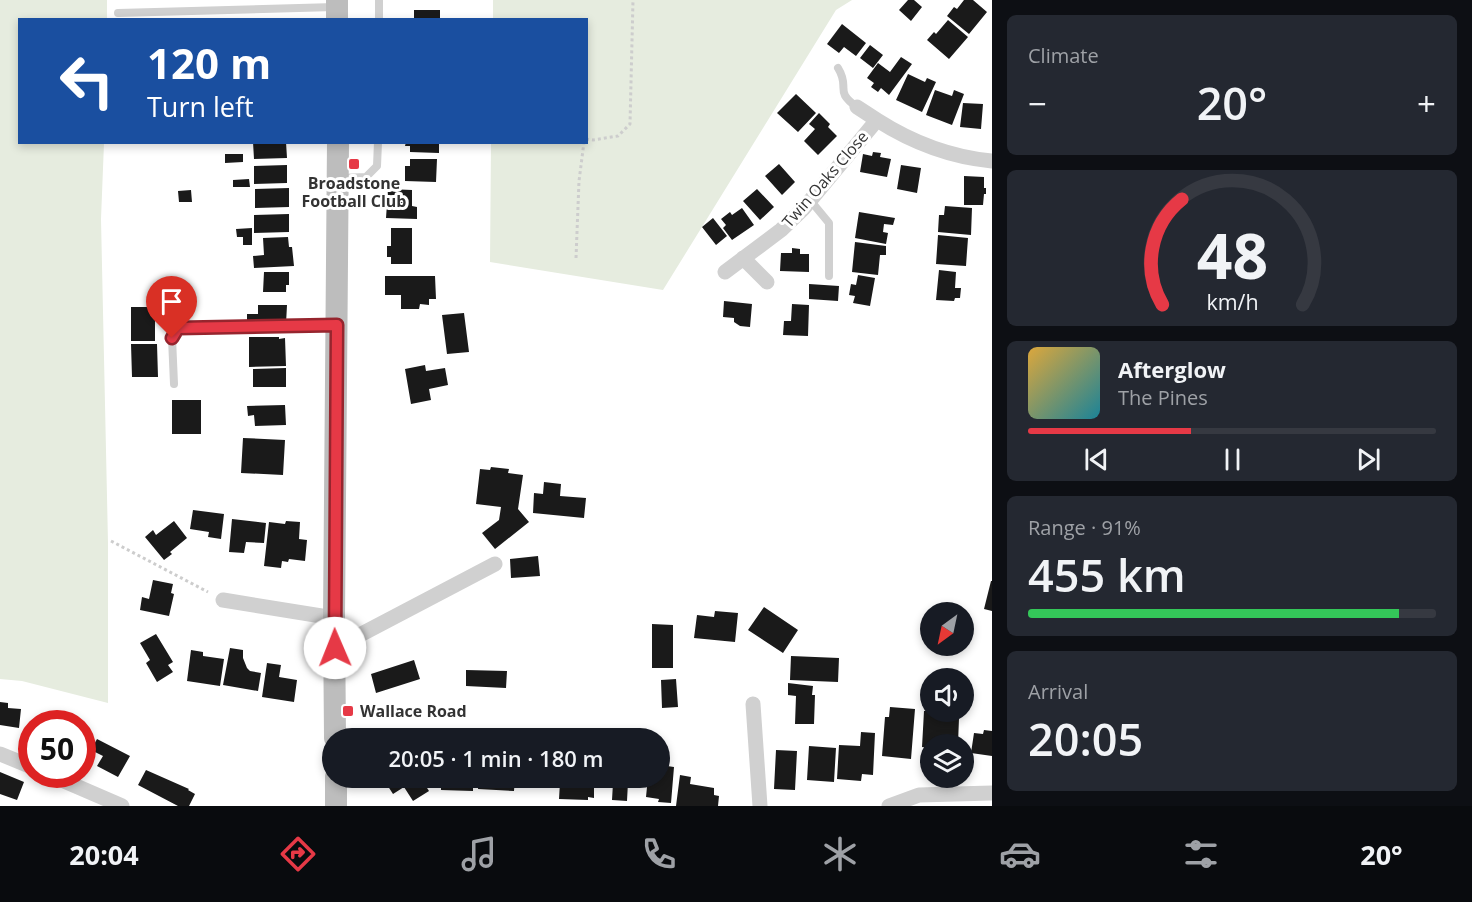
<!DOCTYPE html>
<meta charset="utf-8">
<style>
body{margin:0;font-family:"Open Sans",sans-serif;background:#242831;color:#f1f3f6;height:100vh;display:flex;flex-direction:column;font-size:22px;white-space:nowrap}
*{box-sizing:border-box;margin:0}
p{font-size:20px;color:#9ea1a6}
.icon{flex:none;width:33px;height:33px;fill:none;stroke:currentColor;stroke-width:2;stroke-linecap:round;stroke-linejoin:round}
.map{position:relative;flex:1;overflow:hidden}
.sheet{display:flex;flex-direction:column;gap:15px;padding:15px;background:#0d0f14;width:480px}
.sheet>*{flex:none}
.guide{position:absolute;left:18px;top:18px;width:570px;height:126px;border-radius:0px;box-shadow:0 3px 9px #0003;background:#1a4fa0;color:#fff;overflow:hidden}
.needle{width:39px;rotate:213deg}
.tools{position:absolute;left:920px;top:602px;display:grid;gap:12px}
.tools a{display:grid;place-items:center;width:54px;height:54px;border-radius:50%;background:#171b24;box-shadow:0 3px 9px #0003;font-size:30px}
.speed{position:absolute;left:18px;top:710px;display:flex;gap:12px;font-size:30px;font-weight:700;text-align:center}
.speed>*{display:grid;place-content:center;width:78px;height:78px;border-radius:50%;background:#171b24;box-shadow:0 3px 9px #0003;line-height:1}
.speed .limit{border:9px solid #d22;background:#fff;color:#111}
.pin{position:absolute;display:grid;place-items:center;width:51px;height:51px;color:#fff;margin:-62px -26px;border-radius:50% 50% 50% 0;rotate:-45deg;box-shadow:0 0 6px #0007}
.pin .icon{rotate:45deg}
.me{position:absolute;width:66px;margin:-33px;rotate:359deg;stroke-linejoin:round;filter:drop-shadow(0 0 4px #0008)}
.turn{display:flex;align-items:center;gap:21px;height:126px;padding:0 30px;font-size:27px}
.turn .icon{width:78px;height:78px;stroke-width:2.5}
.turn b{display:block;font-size:42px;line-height:51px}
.big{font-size:45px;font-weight:600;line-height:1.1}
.sheet .card{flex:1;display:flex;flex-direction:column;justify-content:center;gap:9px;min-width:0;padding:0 21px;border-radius:9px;background:#242831}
.sheet .dial{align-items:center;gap:0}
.dial svg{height:156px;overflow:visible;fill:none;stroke:#363941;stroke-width:7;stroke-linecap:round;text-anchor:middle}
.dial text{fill:#f1f3f6;stroke:none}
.song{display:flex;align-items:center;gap:18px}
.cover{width:72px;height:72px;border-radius:9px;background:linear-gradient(135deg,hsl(40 70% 55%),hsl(190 70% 35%))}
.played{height:6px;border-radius:3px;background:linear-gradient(90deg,#e63946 40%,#363941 40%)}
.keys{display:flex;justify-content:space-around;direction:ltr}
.heat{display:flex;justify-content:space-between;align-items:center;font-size:33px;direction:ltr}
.charge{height:9px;border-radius:4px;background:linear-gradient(90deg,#34c759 91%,#363941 0)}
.trip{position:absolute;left:322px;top:728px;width:348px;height:60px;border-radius:30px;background:#171b24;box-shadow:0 3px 9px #0003;font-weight:600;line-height:60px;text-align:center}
.dock{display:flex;height:96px;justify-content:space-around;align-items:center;background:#090b0e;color:#9ea1a6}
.dock .icon{width:42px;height:42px}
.dock .current{color:#e63946}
.dock b{font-size:27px;color:#f1f3f6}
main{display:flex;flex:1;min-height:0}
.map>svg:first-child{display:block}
.green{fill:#e6ecdf}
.building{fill:#1a1a1a}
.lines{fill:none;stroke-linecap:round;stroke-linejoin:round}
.path{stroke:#cdcdcd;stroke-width:3;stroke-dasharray:3 3;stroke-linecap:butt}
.lane{stroke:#d0d0d0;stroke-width:8}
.street{stroke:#d0d0d0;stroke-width:15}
.secondary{stroke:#bdbdbd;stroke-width:22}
.route-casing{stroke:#96252e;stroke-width:15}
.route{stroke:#e63946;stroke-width:10}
.poi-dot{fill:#e63946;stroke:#fff;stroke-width:2}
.labels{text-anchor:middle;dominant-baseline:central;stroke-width:6;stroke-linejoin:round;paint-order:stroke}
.street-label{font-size:16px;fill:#333;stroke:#fff}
.poi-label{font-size:16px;font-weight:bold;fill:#333;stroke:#fff}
</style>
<main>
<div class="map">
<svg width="992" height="806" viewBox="0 0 992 806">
<rect width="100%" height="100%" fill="#fff"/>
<path class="green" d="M0,0H107V19L20,20V142L104,143L101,219L108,543V703L22,681L0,679Z
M493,0H852L836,10L663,290L490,262L491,143L586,142V20L493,19Z"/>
<path class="building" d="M908,0H914L922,7L911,21L899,10Z
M964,0H973L987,12L969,34L947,16L954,7L957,9Z
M414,10H440V20H414Z
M948,20L968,37L949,59L927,40L934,32L936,34Z
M842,24L866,43L856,56L844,47L839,53L827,44Z
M870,45L883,55L873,68L860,58Z
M901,57L912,64L889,95L881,88L878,92L871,87L874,83L867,78L878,63L890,72Z
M908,74L925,82L927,78L936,82L922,112L896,100Z
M935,90L952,96L954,90L964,94L952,125L926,115Z
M796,94L816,113L798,132L777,113Z
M963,103L983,104L981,129L960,127Z
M819,113L830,124L828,127L837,136L818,155L804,141L815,129L809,124Z
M253,142H286L287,158L254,159Z
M406,142H439V153L410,152V146H405Z
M873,152L881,153L880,157L891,159L887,177L860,172L863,154L872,156Z
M225,154H243V162L225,163Z
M410,159H437L436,182L405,181V166H410Z
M779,164L795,182L782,195L765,176Z
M287,165V183L254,184V166Z
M901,165L921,168L917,193L897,189Z
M964,176L984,177V188H986V194H984L983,205H964Z
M249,179L250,187H233V180Z
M289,188V207L255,208V189Z
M388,189L412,190V206L417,207V219L386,218Z
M757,189L774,207L760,220L743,201Z
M191,190L192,202H179L178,191Z
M945,206L972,208L971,235L938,232L939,215H944Z
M742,208L754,225L732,240L723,228L726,225L721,219L730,212L732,215Z
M859,212L895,218L893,225L884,224L883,232L888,233L886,244L855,238Z
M289,214V232L254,233V215Z
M713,218L727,236L716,245L702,227Z
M252,228V245H243V237H237L236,229Z
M391,228H412V264H391V257H387V246H391Z
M938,235L968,238L966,266L936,264Z
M288,237L289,247H292L294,266L254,268L253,256L264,255L263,238Z
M855,242L886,246V255H880L878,275L852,272Z
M792,248L800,249V254H809V272L780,271L781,253H792Z
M939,270L956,272L955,288H961L960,298H955L954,301L936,300Z
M264,272H289V285H286V292H263Z
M858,275L875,278L870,306L853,303L855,296L849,295L851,284L856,285Z
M385,276H435L436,299H429V305L420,304L419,309H401V295H385Z
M809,284L839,286L838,301L809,299Z
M724,301L752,304L750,327L740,326L734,322V318L723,317Z
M792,304L809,305L808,336L783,335L784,321H791Z
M258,305H287L286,324L247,325V314H258Z
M131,307H155V341H131Z
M464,313L469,352L447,354L442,315Z
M249,337H279V339L285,338L286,366L249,367Z
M131,344H157L158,377H132Z
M425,365L426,371L445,368L448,385L429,389L431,400L411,404L405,369Z
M286,368V387H253V369Z
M172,400H201V434H172Z
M285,405L286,425L255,426L254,415L248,416L247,406Z
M243,438L285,440L283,475L241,473Z
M491,467L509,469L508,473L523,475L518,509L529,522L495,549L482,533L499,520L501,507L476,504L480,469L490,470Z
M544,482L561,484L560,496L586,498L584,518L533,513L534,493L543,494Z
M193,510L224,514L221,539L208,537L209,532L190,529Z
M232,519L266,523L264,543L246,542L244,553L229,552Z
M174,521L187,538L170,552L172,554L164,560L145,537L153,530L156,535Z
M286,521L300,522L299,539L307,540L305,561L289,559L288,562L282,561L281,568L264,566L269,522L285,524Z
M538,556L540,576L511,578L510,559Z
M153,580L173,584L171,593L174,594L169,616L140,610L142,597L149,599Z
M991,581H992V611L984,609Z
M764,607L798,630L783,653L748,630Z
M715,611L738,613L735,642L694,638L697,615L714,617Z
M652,624L673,625V668H652Z
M156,634L173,662L168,665L173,672L157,682L146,663L150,660L140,643Z
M230,648L243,650V658L247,668L250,671L261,673L258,691L223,685Z
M191,650L203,652V656L224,659L220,686L187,681Z
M791,656L839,658L838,682L790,680Z
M414,660L420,679L376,693L371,674Z
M267,663L281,665L279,677L297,680L294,702L262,697Z
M466,670L507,671L506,688L466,686Z
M676,679L678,707L662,708L661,680Z
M788,683L813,686L812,695H815L814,724H795L796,696L788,695Z
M927,699H930V711L938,712V716L959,718L958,744H930V748L922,747L924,711H926Z
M0,702L8,703V708L21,709L19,728L0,725Z
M890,707L915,709L911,759L882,756L885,717H889Z
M984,730L992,731V756L971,753L974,733L983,734Z
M861,732L875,733L873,775L862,774L861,781L837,779L839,745L860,746Z
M97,739L130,756L118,777L97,766L103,756L91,750Z
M809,746L836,748L834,782L807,780Z
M776,750L797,751L795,790L774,789Z
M660,765L674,767L671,803L658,802L659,799L646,797L648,777H660Z
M146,770L189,789L188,790L195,794L189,806H178L138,785Z
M0,772L24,782L17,800L0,794Z
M680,775L691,777L690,784L714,788V795L719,796L718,806H676Z
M382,777H420L429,791L413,801L404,787L393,794Z
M441,777H473V791L441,790Z
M479,777H515L514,791L478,789Z
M570,777H594V798L588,797V800L559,799L560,782L569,783Z
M598,777H636V783L628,782L627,801L612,800L613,783L597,782Z"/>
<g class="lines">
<path class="path" d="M586,139L593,140L618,136L630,124L633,0
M576,258L579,181L584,142
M111,541L208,592"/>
<path class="lane" d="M379,0V20
M118,13L335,7
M838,68C851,89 833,90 857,107
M340,178L366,177L377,166L378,142
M810,200L829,223V276
M174,384L172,338L178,328L336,325"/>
<path class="street" d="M857,107L877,120
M743,258L767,282
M725,272L781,230L804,208L877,120C913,143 949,157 992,161
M223,600L334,618
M335,648L495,564
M753,704L760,806
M0,754L32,767
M48,774L122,806
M889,806L919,795L992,793"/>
<path class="secondary" d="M337,0V20
M335,738L334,618L338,142
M336,777V806"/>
</g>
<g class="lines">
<defs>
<path id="route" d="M172,338L178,328L337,325L335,648"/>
</defs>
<use href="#route" class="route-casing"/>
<use href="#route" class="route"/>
</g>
<g class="poi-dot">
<rect x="348" y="158" width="12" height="12" rx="3"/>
<rect x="342" y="705" width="12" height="12" rx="3"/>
</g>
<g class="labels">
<g class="street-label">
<text transform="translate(825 179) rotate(-49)">Twin Oaks Close</text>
</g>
<g class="poi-label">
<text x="354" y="183">Broadstone<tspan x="354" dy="18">Football Club</tspan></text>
<text x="360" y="711" text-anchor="start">Wallace Road</text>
</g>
</g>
</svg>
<div class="tools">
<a><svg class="needle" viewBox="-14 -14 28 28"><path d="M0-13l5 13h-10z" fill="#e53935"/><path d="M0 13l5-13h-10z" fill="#9ea1a6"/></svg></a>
<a><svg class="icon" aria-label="sound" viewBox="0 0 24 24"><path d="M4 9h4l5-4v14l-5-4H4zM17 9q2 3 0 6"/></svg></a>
<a><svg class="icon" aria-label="layers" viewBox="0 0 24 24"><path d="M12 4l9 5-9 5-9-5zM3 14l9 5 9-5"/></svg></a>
</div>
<div class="speed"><div class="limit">50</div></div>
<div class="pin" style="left:172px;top:338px;background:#d93025"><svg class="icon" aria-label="arrive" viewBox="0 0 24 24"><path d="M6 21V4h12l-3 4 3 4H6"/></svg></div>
<svg class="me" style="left:335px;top:648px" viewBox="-20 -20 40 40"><circle r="19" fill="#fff"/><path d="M0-13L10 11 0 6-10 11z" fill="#e63946"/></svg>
<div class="trip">20:05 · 1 min · 180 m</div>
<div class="guide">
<div class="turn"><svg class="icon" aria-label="left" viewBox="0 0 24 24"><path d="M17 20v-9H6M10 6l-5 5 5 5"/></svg><div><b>120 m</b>Turn left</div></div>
</div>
</div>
<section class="sheet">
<div class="card"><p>Climate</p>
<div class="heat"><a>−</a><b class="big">20°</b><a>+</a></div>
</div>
<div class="card dial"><svg viewBox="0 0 100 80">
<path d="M14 69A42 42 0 1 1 86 69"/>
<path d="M14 69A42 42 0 0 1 24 15" stroke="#e63946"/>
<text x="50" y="56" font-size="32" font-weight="700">48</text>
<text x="50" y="72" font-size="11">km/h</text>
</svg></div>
<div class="card">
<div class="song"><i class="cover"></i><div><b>Afterglow</b><p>The Pines</p></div></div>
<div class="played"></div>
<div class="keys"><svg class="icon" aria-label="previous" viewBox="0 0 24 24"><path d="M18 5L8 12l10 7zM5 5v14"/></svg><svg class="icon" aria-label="pause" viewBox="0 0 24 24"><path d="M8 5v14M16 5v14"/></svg><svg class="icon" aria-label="next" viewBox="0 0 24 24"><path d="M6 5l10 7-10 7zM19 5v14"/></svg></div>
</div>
<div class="card"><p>Range · 91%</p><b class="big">455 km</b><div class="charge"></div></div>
<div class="card"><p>Arrival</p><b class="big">20:05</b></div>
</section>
</main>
<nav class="dock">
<b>20:04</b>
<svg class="icon current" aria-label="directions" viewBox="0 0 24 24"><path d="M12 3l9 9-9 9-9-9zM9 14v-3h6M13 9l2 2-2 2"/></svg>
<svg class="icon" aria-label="music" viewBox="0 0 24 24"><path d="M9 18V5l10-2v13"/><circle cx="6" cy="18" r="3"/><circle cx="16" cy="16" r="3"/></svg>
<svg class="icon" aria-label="phone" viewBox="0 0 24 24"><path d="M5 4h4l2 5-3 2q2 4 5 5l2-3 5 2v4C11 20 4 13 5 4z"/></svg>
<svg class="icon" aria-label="climate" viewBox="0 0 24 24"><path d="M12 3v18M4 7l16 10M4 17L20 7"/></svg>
<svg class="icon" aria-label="car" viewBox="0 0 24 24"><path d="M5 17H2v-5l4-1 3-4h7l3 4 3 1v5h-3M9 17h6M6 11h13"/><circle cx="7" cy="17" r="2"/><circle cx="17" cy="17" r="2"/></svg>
<svg class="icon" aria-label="filters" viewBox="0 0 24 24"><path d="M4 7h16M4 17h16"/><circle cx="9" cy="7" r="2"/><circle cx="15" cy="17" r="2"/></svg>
<b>20°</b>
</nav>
